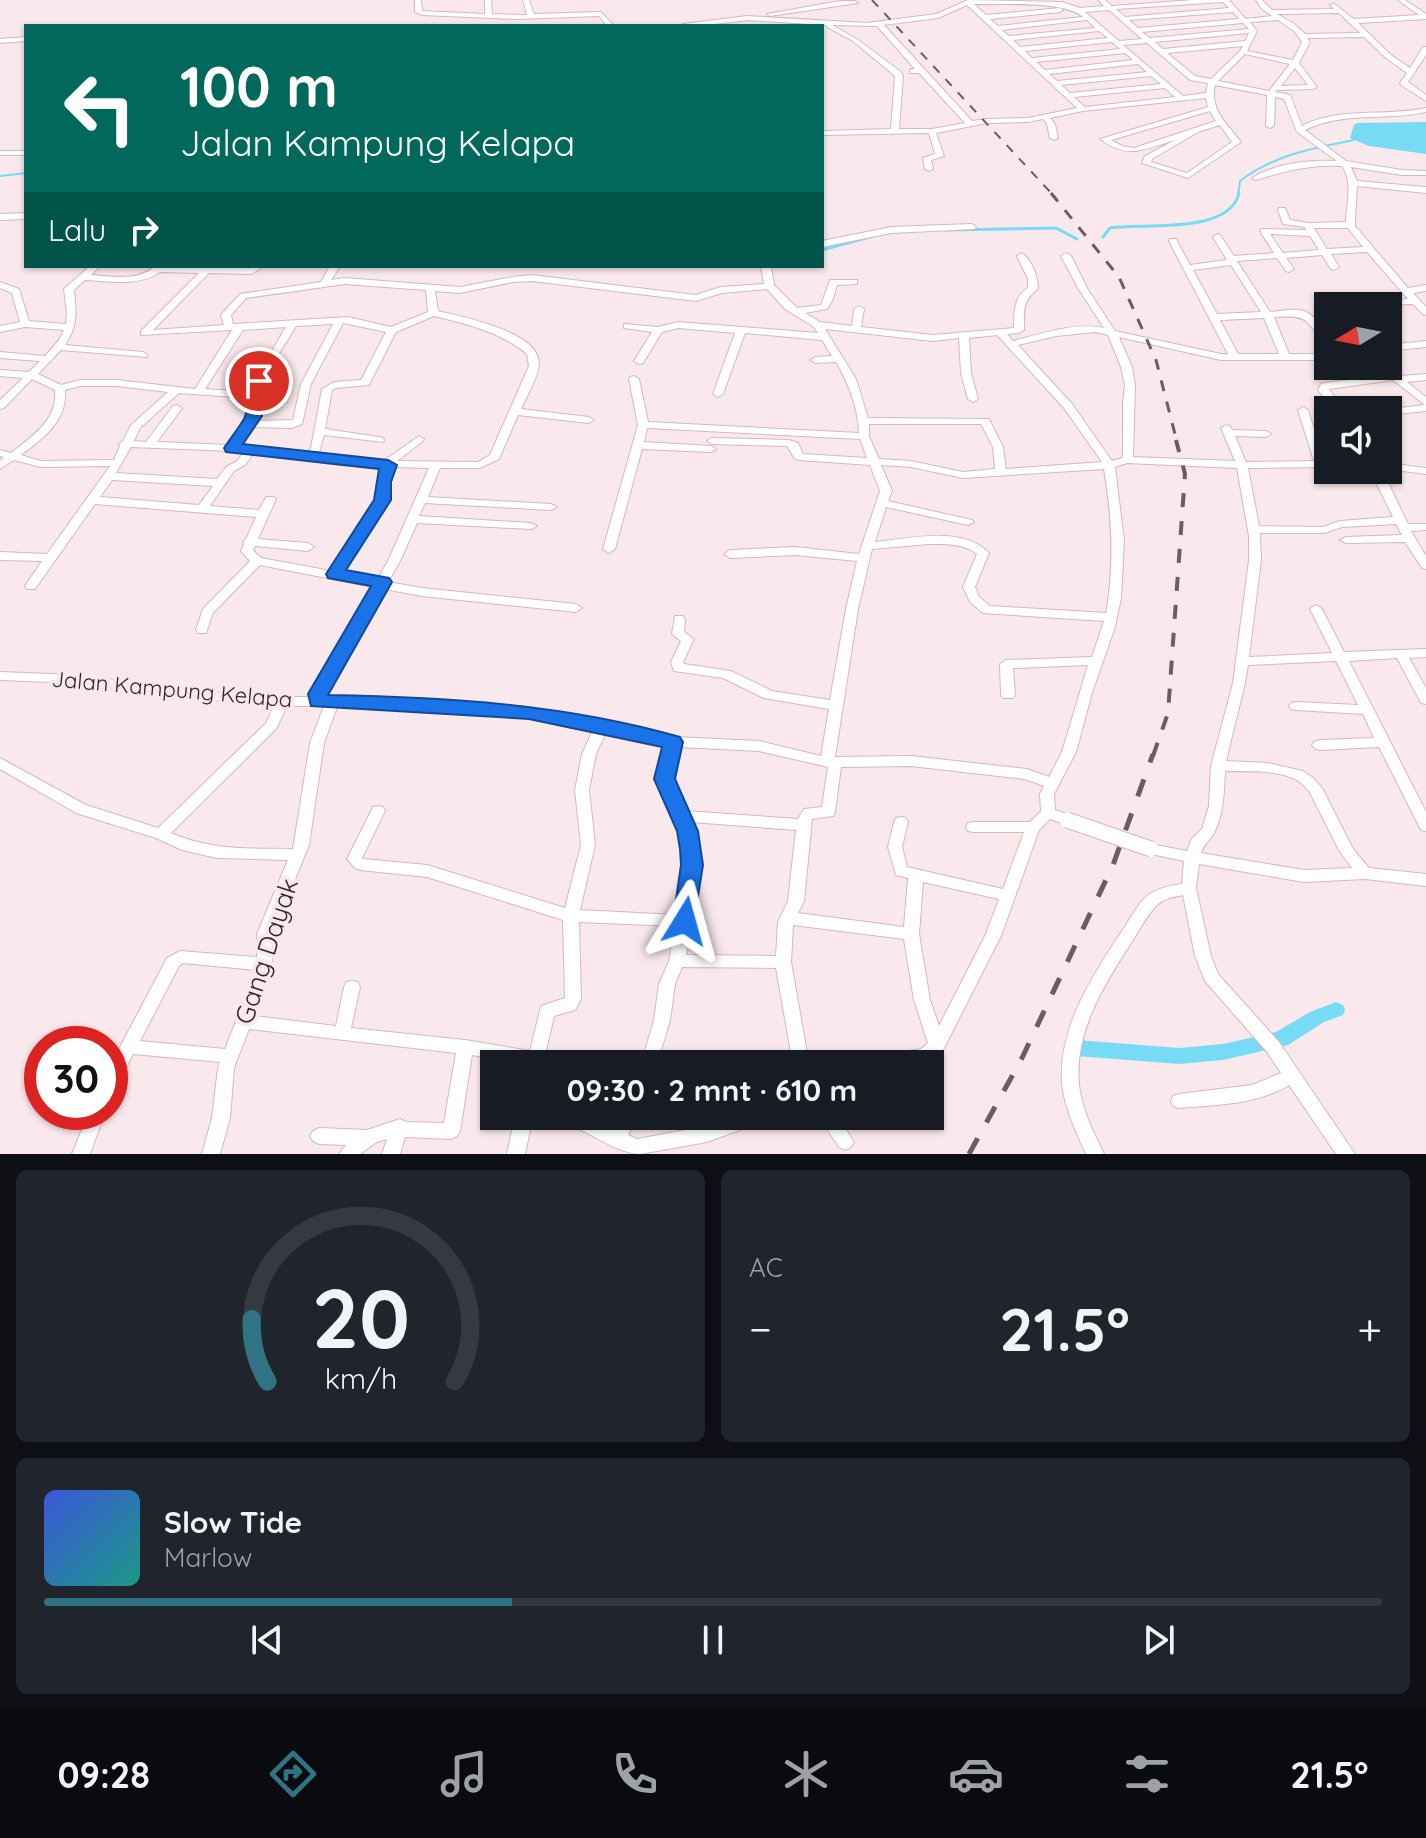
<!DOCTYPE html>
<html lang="id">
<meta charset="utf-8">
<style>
body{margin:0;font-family:Quicksand,sans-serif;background:#20242c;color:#f1f3f6;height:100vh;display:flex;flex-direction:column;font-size:30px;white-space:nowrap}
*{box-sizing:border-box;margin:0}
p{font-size:26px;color:#9ea1a6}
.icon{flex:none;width:44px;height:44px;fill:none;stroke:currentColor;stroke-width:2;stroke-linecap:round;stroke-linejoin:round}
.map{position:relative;height:1154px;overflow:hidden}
.sheet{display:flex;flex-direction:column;gap:16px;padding:16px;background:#0d0f14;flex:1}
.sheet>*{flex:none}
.banner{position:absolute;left:24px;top:24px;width:800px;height:244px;border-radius:0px;box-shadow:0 2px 6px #0004;background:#00695c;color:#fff;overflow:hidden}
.needle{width:52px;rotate:260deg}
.fabs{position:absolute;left:1314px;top:292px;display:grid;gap:16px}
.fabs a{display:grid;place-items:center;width:88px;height:88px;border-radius:0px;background:#171b24;box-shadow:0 2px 6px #0004;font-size:40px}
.speed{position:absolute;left:24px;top:1026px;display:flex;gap:16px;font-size:40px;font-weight:700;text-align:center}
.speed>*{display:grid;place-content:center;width:104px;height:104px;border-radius:50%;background:#171b24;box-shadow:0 2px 6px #0004;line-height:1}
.speed .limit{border:12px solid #d22;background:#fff;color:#111}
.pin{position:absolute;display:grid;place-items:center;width:68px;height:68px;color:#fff;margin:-34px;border:4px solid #fff;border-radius:50%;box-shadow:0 2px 8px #0007}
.me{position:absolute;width:88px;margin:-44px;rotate:8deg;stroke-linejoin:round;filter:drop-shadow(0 0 6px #0008)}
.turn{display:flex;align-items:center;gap:28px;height:168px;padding:0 24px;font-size:36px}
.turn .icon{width:104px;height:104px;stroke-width:2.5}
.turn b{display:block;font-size:56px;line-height:68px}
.then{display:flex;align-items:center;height:76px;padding:0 24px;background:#0003;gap:16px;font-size:30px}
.big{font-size:60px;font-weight:800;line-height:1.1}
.sheet .widget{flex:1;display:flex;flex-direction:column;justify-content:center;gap:12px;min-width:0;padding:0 28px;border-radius:12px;background:#20242c}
.sheet .dial{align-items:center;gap:0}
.dial svg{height:208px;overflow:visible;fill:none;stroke:#363941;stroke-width:7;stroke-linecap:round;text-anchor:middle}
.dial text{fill:#f1f3f6;stroke:none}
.song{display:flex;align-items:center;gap:24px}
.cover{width:96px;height:96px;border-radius:12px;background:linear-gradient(135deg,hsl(230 70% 55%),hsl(170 70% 35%))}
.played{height:8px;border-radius:4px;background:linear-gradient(90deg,#307384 35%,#363941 35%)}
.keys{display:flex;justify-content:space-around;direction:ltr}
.heat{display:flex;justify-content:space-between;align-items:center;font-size:44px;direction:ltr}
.sheet .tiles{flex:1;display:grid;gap:16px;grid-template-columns:1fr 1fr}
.widget:last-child{grid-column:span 2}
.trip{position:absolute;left:480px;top:1050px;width:464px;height:80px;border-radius:0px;background:#171b24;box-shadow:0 2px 6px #0004;font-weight:800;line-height:80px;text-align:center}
.tabs{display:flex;height:128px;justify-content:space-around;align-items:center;background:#090b0e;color:#9ea1a6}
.tabs .icon{width:56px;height:56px}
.tabs .on{color:#307384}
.tabs b{font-size:36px;color:#f1f3f6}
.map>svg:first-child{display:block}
.water{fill:#77dbf6}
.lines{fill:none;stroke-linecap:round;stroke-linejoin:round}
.stream-far1{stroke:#77dbf6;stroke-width:2}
.stream{stroke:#77dbf6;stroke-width:3}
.canal{fill:#77dbf6;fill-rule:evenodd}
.minor-casing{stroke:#dcb5bb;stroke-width:2}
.minor{fill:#fff;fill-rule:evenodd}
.rail-far3{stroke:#6d5d60;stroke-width:2;stroke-dasharray:9 9;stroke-linecap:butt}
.rail-far2{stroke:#6d5d60;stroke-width:3;stroke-dasharray:11 11;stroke-linecap:butt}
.rail-far1{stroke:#6d5d60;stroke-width:4;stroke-dasharray:14 14;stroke-linecap:butt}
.rail{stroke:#6d5d60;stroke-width:5;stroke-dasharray:18 18;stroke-linecap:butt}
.minor-bridge-casing{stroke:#dcb5bb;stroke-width:17;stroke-linecap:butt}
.minor-bridge{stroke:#fff;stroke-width:15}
.route{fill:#1a73e8;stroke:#114b97;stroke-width:2}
.labels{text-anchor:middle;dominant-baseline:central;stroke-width:8;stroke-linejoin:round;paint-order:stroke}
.street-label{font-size:22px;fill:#332426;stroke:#fae9ec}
.near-street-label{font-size:26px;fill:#332426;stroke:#fae9ec}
</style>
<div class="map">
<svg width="1426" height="1154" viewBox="0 0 1426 1154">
<rect width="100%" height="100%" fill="#fae9ec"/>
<path class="water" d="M1426,122V154L1369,146L1350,138L1354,125L1357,123Z"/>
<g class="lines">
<path class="stream-far1" d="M0,176L26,173
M1238,195L1240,181C1274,155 1313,148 1354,140"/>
<path class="stream" d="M946,230L1056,228L1077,239
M1103,237L1110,228C1144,223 1229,235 1239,193
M822,250L873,236"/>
<path class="canal" d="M1336,1002L1343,1005L1345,1010L1343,1015L1324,1022L1288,1045L1223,1060L1179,1064L1077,1056L1070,1054L1067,1048L1070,1042L1077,1040L1179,1048L1223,1044L1276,1032L1310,1012Z"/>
<defs>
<path id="minor" d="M415,0H421L422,11L485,14V0H491L492,14L527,15L523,0H529L534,14L601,12L614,26H607L599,16L519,19L422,15L415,12Z
M968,0L1062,2L1080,8L1104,6L1098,0H1105L1112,6L1193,0H1229L1246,19L1272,16L1261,8L1256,0H1262L1272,10L1334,9L1330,5L1333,3L1354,19L1419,15L1398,0H1405L1426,14V19L1358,23L1391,55L1410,68L1423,47H1426V55L1408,82L1426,95V101L1401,85L1400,83L1407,73L1386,58L1364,37L1307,38L1310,42L1299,63L1317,87L1313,89L1277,90L1275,92L1290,95L1302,126C1340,106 1385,117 1426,108V112C1386,121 1343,111 1305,130L1346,161L1402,170L1426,171V175H1402L1351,167L1357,181L1426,187V193L1357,186L1355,220V226L1408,288L1426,285V291L1413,293L1426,307V315L1423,314L1413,304L1328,306V309L1326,308L1324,306L1329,303L1408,299L1367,252L1331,254L1339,267L1334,270L1331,269L1322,255L1286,258L1294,269L1289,272L1286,271L1277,258L1237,261L1270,312C1280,311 1295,308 1304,311C1318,317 1328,334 1328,348L1325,347C1306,319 1309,315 1274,317L1289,354H1328V360H1221L1119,337L1132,367L1135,385L1133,457L1235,461L1221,428L1226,425L1230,426L1232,430L1266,431L1271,434L1266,437L1235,436L1246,462L1314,461L1298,410L1303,407L1308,410L1324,461H1328V467L1248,468L1259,526L1323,527L1340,521L1393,517L1370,470H1382L1408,524H1426V530L1411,531L1426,556V569L1422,568L1405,542L1346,543L1340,540L1346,537L1402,535L1396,524L1342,527L1324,533H1260L1261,560L1249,657L1332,653L1310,609L1316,605L1322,609L1344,652L1426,649V657L1409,658L1426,688V704L1421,703L1397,658L1349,661L1426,812V831L1421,830L1419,826L1379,747L1319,750L1314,748L1312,745L1314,742L1319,740L1374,738L1363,714L1296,710L1291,709L1289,706L1291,703L1296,702L1358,705L1336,661L1248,665L1245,683L1226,761L1268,763L1303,771L1312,777L1322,788L1353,849L1369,868L1426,874V886L1365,879L1304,882L1199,864L1196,888L1211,956L1218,974L1279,1042L1355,1154H1336L1289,1085C1257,1105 1216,1105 1179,1108L1173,1106L1171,1101L1173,1096L1179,1094L1252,1085L1281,1073L1267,1052L1205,981L1195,956L1183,895C1173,897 1162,899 1155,907C1146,917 1139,931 1131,943C1104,985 1074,1032 1079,1085C1082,1110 1093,1131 1104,1154H1086C1076,1132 1065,1109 1062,1084C1058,1028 1092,976 1122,931C1130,920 1137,904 1147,896C1157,888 1170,886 1182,884L1184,861L1151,854L1146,853L1144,849L1146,845L1151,844L1187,851L1192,838L1202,829L1209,806L1211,766L1233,683L1249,560V536L1237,468L1127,463L1115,467L1124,541L1121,598L1115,627L1092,693L1076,752L1054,794L1055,810L1072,816L1074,820L1072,824L1067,825L1050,819L1039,830L1001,936L943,1050C919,1070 894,1064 864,1064L866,1059L872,1057L921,1049L928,1043L914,1000L904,939L793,925L791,962L809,1064H793L776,968L682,967L675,984L670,1020L657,1064H641L654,1020L659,984L669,961L675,926L579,922L581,999L575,1010L554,1016L543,1064H524L472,1055L460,1131L457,1136L451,1139L405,1137L400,1154H382L387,1139L377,1142L360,1154H339L346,1145L319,1144L313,1141L310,1136L313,1131L319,1128L367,1130L400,1119L406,1122L444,1123L456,1053L249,1029L234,1068L230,1118L220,1154H202L212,1118L218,1068L220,1062L133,1054L116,1087L110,1089V1066L167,958L180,951L257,957V934L288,860L217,858L182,850L156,838L76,813L0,769V758L86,805L158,828L266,723L274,706L253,705L76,683L0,680V672L76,675L253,697H311V694L373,587L260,565L213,613L206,633H198L196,630L203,609L250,561L241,551L244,544L243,542L246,539L256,517L95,504L35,589H27L25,586L42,561L0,560V552L47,554L110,466L41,467L14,460L0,469V461L4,457L0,456V450L11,453C32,436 58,420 55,390L32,379L4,408L0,409V400L23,378L0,376V370L29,372L40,361L0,358V352L45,356L59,340L64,330L25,327L0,332V326L20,322L12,293L0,288V282L19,289L29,321L66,324L67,313L64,289L90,266H100L91,275C111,276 139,282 155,266L249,268L253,266H265L251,274L209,273L153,330L224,325L221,315L240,294L321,282L330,266H340L331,280L345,278L460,287L513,277L532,275L695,295L721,287L764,284L761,266H771L774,285L797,308L821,305L830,280H857V284L837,285L833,299L827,309L805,313L820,322L852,326L854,309L859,306L864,309L861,327L933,335L1014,328C1014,312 1014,296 1028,288V279L1017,256L1022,253C1032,260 1038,277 1038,289C1022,301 1024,311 1024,330L1019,333L1007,334L1013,341C1041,334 1075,322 1104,328L1078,288L1061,256L1066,253L1071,256L1087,288L1115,331L1221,354H1228L1169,241L1170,239H1176L1190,265L1227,260L1213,237L1217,234L1220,235L1234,256L1274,253L1260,231L1261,229L1306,230L1305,227L1283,224L1278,210L1279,208H1285L1290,220L1309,223L1346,222C1346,202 1354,184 1342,166C1311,164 1285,171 1256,180L1252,178C1276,163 1309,160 1337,161L1297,132L1284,99L1275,97L1274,126L1270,128L1266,126L1267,95L1215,85C1209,109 1227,124 1241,142L1188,178L1142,163L1145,156L1175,140C1145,149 1127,160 1100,139L1208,107L1206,98L1083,111L1050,118L1055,124L1058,138L1054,140L1050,138L1047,124L1043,119L1028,122L987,123L936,133L944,156L931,160L933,169L929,171L925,169L923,158L935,154L929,133L822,135V131L891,129L895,76L853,41L827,27L826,25L747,20L699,26H680L683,24L747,16L867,23L936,14ZM1223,2L1229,8L1125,17L1116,9ZM974,4C1002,5 1063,0 1083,17L998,26L990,19L1060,12L1063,10L1060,8L986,15ZM967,5L1077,108L1028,118L987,119L972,121L884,25L938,18ZM1109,10L1142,39L1119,41L1085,12ZM1233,12L1239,19L1138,28L1129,20ZM1339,13L1360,33L1305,34L1293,23L1277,14ZM1087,20L1095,28L1009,36L1002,30ZM1278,20L1294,31L1302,42L1293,60L1247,51L1257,31L1250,22ZM1243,23L1249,29L1150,38L1142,32ZM832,25L877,26L915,69H910V73H919L965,123L932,129H899L903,76L901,72L857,39ZM1099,31L1108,38L1020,47L1013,40ZM1249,33L1245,41L1163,49L1155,42ZM1112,42L1120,49L1032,58L1025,51ZM1147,43L1190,80L1208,83L1206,93L1183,96L1123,45ZM1243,46L1240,51L1211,79L1195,76L1167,53ZM1125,53L1133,60L1045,70L1036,62ZM1245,54L1290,64L1269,91L1218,81ZM1138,64L1147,72L1057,81L1049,74ZM1295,68L1308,85L1281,86ZM1151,76L1161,84L1070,93L1061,85ZM1165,88L1175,97L1085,107L1074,97ZM1210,111L1216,121L1134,148L1122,146L1111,140ZM1220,125L1232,142L1187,173L1151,162L1152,159L1198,132ZM1314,228H1348L1363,247L1327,249ZM1270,234L1310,236L1319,250L1283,253ZM1231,265L1261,312L1217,314L1193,270ZM160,272L199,273L141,331V335L232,330L195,389L117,380H80L61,385L38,374L61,350L147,357L148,355L143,352L65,345C78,326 76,312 74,290L85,280C109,281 139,287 160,272ZM532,281L696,301L722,293L767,289L785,309L814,327L818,333L678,322L658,327L624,324V328L652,332L634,361L639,364L643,363L662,332L678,328L735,333L713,394L718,397L723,394L745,333L822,340L832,356L815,357L810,360L815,363L836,362C849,384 858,407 859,433L648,422L639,379L634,376L630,377L629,379L638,425L603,549L609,553L615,549L642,449L711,452L716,449L711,446L644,442L647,428L860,439L867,458L803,454L798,443L789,440L712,438L707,441L712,444L787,446L795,459L799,460L870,465L880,491L859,554L795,547L730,550L724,554L730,558L795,555L857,561L846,609L830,700L772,691L731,671L684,664L683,662L694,639L684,632L685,619L683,616H675L672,634L681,641L671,662L674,671L723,678L764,698L829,709L821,756L759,741L673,737L529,707L408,699L325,697V694L384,589L422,596L576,612L582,608L576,604L422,588L388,582L400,561L417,523L531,529L537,526L531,523L419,516L425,503L551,510L557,507L551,504L428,497L440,468H480L499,459L518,415L589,423L594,420L589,417L521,409C526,398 539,375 539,363C538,331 462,317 438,311L435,291L460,293L513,282ZM345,284L426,290L428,312L391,327L348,317L233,324L231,315L246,298ZM434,316C468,324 500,332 527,354L529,366L490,455L478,462L397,461L423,441L424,439L419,436L385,460L318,456L324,435L383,442L384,440L383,438L379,437L325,429L332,390L336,388L369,385L396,332ZM1264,318L1279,354H1238L1220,320ZM343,323L386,332L361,380L334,382L322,389L311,448L307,454L239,446L252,427L292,428L302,424L311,384ZM333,324L301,384L293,420L256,421C263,410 258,396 263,383C272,363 285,345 296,326ZM286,327L254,381L250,392L205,389L243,330ZM825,329L933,341L959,338L961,373L968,399L973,402L978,399L971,373L969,338L997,335L1064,408L1102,462L1006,469L1003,447L989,419L868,418L856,379ZM1095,332L1108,335L1121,367L1125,385L1123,403V453L1122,458L1112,461L1072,404L1018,345L1056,336ZM80,386H117L168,392L131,425L123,441L119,444L120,446L114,460L41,461L21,455C43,439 68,420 65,390ZM179,393L249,398V416L229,445L157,442L182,408L177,405L173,406L146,442L134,441L140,428ZM869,424H981L993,447L995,469L963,472L911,461L879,459L869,436ZM131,447L232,451L243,453L237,461L226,467L217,479L116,473ZM253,454L340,465L383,467L377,482L376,500L331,571L261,558L253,550L255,546L308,551L314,547L308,543L258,539L276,499L274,497H266L259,510L210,506L234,471L245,465ZM881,465L911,467L963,478L1104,469C1112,517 1115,564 1106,613L990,606L979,597L975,587L989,553C962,525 909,539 875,542L886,507L968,525L974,522L972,520L888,501L892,491ZM394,467L429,468L388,561L377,580L342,573L388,500L389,482ZM112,480L213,486L199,505L100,497ZM929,544C946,544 963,543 977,554L963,587L970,602L983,613L1104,621L1092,657L1006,660L1000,664L1001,695L1003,698H1013L1015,695L1013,668L1088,665L1062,752L1049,777L1027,769L911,756L835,757L858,609L872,549ZM287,706H324L310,743L293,849C250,848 212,851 171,833L276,729ZM337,707H408L529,717L593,730L582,754L575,790L581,845L565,908L427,865L364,859L362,858L385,811L383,807L378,806L373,807L347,859L355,868L360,870L427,877L563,920L565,998L541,1006L530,1051L465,1040L351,1028L360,987L358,982L352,981L346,982L344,987L336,1026L254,1016L272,970L273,934L309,845L324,743ZM606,733L665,745L657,779L681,831L685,865L677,915L580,910L595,845L589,790L596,754ZM679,747L759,751L828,767L822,807L804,809L798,819L686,811L671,779ZM911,766L1025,779L1044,786L1040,794L1041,811L1030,822H973L968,823L966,827L968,831L973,832H1024L1003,889L907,867L902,847L908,822L906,818L901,817L896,818L894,822L888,847L896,875L908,878L904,927L798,913L804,901L812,819L833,816L835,812L841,767ZM1225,771C1247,772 1274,769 1295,779C1300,781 1305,787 1309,791L1340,852L1352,868L1304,870L1201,853C1204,843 1211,840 1215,831C1224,812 1224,791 1225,771ZM691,822L796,830L788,901L778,922L776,956L686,955L693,921L691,918C696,887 705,852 691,822ZM923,882L999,899L985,936L939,1026L930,1000L919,934ZM183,963L256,970L225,1049L140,1041L179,966Z
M840,1H855L858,3L770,16L767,14Z
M26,37V41L0,43V39Z
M0,151H26V155H0Z
M26,213V219L0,220V214Z
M972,224L976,227L975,229L891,233L822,247V241L891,227Z
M1426,341V347L1388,351V345Z
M1395,374L1400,376L1426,374V380L1407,382L1426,397V411L1388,415V410H1384L1425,405L1393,380L1329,389L1344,410H1334L1318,390L1321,384L1325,383Z
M1388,463L1426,468V474L1388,469Z
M89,1112H105L90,1154H72Z
M515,1116H533L525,1154H507Z
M582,1116L614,1129L619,1116H637L628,1135L637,1139L707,1126L737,1116H767L764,1121L707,1142L640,1154C618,1153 597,1137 577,1128L574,1123L577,1118Z
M818,1116H837L854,1142L851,1147L845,1150L839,1147Z"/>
</defs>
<use href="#minor" class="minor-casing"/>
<use href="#minor" class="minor"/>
<path class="rail-far3" d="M872,0L1053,195"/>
<path class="rail-far2" d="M1051,193L1119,277L1156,360L1177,442"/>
<path class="rail-far1" d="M1153,756L1168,713L1185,474L1176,440"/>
<path class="rail" d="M969,1154L1022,1058L1113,865L1153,754"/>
<defs>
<path id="minor-bridge" d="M1067,820L1151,849"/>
</defs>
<use href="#minor-bridge" class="minor-bridge-casing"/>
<use href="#minor-bridge" class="minor-bridge"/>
</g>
<path class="route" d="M259,377L267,381L262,395V416L243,444L388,460L397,465L391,482V500L346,570L389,578L392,582L328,695C446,697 565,704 680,737L683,742L675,779L698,831L703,865L693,927L685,930L677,927L673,921L681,865L680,849L677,831L654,779L662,747L529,719L311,706L308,694L371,586L328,578L326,574L374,500L379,469L226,452L224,448C230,439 238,429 244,419C251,406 241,384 259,377Z"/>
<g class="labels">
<g class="street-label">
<text transform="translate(172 689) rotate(5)">Jalan Kampung Kelapa</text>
</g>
<g class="near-street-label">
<text transform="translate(266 951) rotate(-72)">Gang Dayak</text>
</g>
</g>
</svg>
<div class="fabs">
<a><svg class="needle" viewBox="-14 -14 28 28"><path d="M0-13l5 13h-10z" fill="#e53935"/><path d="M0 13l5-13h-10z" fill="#9ea1a6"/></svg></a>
<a><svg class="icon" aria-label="sound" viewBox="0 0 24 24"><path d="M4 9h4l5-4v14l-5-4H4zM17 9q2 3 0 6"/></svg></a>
</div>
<div class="speed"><div class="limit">30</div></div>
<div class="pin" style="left:259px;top:381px;background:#d93025"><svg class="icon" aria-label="arrive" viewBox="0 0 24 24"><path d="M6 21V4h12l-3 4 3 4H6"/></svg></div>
<svg class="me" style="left:685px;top:921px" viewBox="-20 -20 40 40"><path d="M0-17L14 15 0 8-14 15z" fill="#1a73e8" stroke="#fff" stroke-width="4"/></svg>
<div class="trip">09:30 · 2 mnt · 610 m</div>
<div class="banner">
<div class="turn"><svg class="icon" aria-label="left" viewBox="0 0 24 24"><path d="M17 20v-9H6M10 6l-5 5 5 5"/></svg><div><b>100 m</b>Jalan Kampung Kelapa</div></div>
<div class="then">Lalu<svg class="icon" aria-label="right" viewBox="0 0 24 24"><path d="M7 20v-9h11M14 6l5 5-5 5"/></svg></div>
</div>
</div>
<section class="sheet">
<div class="tiles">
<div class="widget dial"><svg viewBox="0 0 100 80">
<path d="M14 69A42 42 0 1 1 86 69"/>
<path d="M14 69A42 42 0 0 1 8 45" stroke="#307384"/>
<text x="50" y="56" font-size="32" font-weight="700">20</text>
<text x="50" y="72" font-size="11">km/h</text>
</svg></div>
<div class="widget"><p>AC</p>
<div class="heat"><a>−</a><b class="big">21.5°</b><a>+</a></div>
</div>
<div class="widget">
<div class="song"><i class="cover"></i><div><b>Slow Tide</b><p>Marlow</p></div></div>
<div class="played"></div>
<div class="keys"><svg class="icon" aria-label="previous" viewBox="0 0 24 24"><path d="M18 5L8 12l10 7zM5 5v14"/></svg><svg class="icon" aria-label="pause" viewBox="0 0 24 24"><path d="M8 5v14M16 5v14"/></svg><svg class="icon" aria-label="next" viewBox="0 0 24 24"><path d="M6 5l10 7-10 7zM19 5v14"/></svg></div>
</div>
</div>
</section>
<nav class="tabs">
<b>09:28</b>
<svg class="icon on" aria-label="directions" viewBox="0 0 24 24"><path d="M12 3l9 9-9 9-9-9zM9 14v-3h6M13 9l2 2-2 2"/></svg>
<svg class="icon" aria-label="music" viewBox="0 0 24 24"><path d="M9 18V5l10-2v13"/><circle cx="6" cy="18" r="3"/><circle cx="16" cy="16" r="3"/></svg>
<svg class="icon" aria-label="phone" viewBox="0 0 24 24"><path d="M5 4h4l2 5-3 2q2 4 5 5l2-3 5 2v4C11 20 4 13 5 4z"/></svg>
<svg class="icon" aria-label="climate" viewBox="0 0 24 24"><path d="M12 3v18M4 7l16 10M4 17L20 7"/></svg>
<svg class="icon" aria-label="car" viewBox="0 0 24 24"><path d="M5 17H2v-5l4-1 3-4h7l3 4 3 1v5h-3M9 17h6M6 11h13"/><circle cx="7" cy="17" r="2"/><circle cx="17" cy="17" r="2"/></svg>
<svg class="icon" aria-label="filters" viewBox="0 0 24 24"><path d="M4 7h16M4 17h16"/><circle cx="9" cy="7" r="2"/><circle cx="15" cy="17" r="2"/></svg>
<b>21.5°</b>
</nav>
